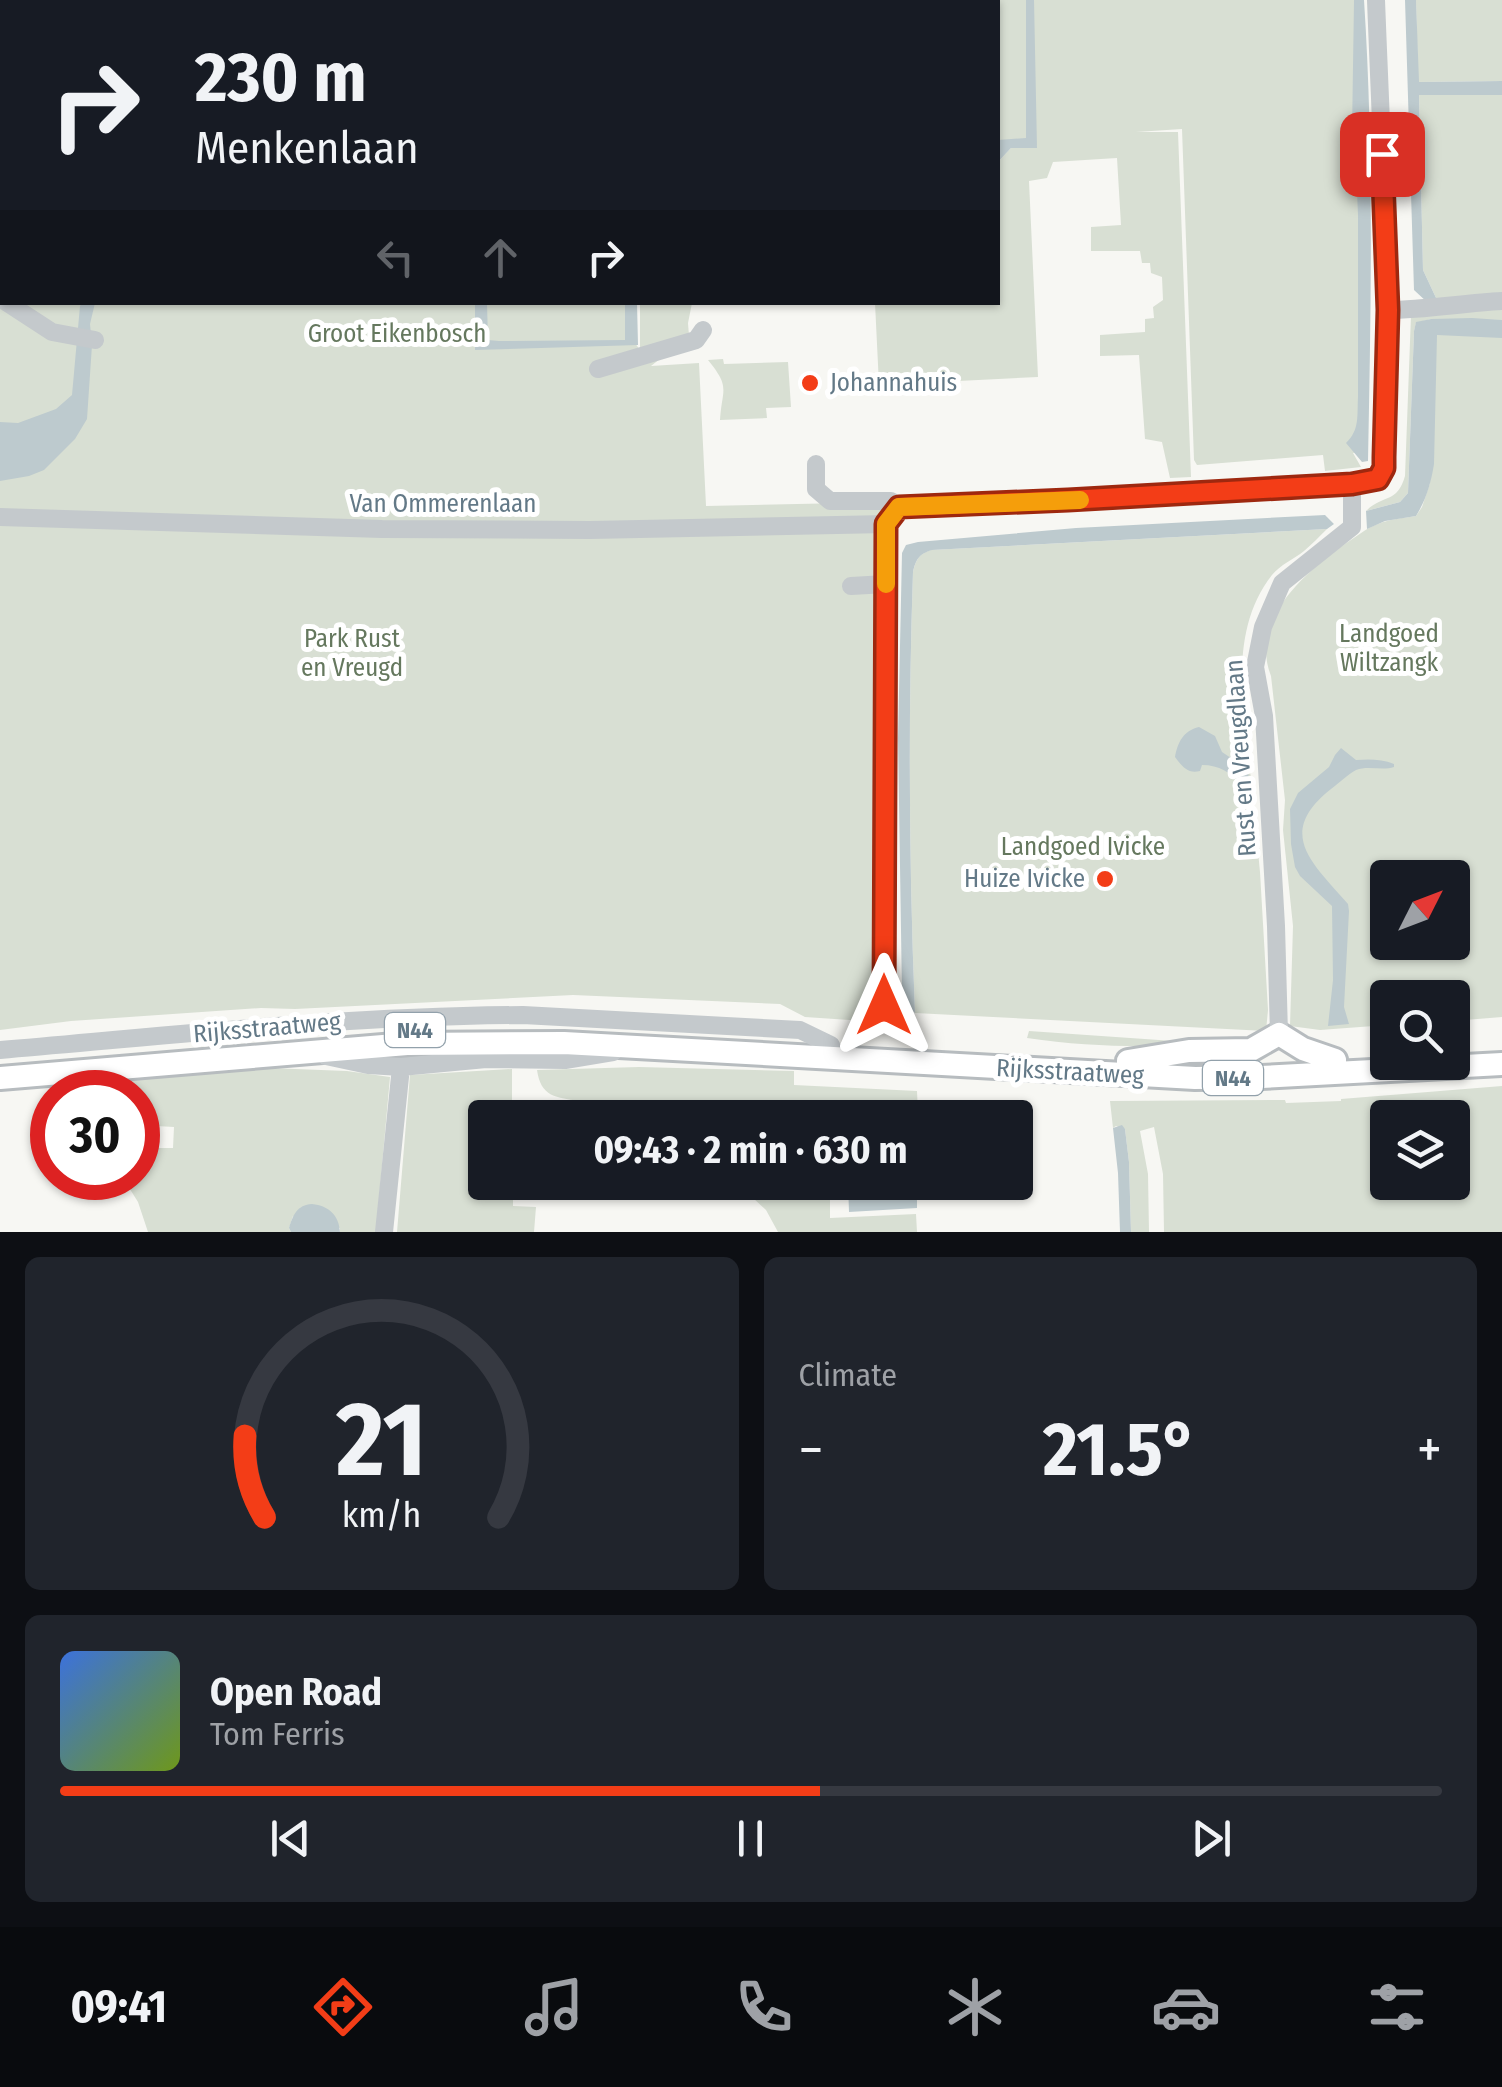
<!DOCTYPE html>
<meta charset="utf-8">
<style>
body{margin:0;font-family:"Fira Sans Condensed",sans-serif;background:#20242c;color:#f1f3f6;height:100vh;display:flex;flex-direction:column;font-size:38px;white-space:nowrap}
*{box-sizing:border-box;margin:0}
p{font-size:32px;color:#9ea1a6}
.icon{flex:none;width:55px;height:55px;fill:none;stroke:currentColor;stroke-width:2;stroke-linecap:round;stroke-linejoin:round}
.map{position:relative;height:1232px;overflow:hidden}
.sheet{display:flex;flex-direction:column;gap:25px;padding:25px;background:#0d0f14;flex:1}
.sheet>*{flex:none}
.hud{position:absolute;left:0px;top:0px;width:1000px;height:305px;box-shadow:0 2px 8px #0004;background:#171b24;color:#f1f3f6;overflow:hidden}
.needle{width:65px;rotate:48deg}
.buttons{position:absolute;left:1370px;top:860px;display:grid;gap:20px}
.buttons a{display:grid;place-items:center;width:100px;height:100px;border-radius:10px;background:#171b24;box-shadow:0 2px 8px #0004;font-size:50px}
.speed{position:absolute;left:30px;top:1070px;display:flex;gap:20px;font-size:50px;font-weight:700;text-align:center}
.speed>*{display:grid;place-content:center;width:130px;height:130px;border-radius:50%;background:#171b24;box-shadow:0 2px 8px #0004;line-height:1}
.speed .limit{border:15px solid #d22;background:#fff;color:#111}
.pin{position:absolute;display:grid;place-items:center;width:85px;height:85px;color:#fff;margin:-42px;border-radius:20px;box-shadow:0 5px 15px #0006}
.me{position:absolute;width:110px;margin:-55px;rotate:0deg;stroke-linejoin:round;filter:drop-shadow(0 0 8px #0008)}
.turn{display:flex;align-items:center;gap:35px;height:210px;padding:0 30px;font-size:45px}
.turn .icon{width:130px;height:130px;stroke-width:2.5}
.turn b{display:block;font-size:70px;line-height:85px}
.lanes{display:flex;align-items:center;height:95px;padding:0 30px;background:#0003;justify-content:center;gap:50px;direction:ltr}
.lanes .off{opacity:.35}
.big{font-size:75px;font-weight:700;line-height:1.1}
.sheet .widget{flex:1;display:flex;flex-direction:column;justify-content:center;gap:15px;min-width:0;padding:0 35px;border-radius:15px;background:#20242c}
.sheet .dial{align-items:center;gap:0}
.dial svg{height:260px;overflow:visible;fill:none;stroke:#363941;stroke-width:7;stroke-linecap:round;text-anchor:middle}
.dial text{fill:#f1f3f6;stroke:none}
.song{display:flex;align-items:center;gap:30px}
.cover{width:120px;height:120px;border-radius:15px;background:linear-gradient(135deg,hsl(220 70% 55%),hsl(80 70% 35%))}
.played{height:10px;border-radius:5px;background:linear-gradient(90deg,#f33d17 55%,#363941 55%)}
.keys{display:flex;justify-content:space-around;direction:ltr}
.heat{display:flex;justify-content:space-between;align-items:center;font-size:55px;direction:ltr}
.sheet .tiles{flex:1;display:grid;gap:25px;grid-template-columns:1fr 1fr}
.widget:last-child{grid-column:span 2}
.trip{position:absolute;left:468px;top:1100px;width:565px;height:100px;border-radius:10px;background:#171b24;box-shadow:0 2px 8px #0004;font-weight:700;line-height:100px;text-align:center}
.dock{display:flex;height:160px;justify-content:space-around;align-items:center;background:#090b0e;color:#9ea1a6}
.dock .icon{width:70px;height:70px}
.dock .current{color:#f33d17}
.dock b{font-size:45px;color:#f1f3f6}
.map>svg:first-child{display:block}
.green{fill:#d8dfd3;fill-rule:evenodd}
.water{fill:#bdcace}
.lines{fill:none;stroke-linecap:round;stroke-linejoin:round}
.major-casing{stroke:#b7bcbf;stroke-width:28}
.minor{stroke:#c4c9cc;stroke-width:18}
.major{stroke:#fff;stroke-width:22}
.route-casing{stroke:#9e280f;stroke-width:25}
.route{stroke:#f33d17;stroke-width:18}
.slow{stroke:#f59e0b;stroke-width:18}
.poi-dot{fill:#f33d17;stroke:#fff;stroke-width:4}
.labels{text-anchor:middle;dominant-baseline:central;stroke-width:10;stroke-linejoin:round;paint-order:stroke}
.shield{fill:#fff;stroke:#92a1ab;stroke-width:2.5}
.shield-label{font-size:22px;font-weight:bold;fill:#637987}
.park-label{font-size:25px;fill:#65785e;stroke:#fff}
.poi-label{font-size:25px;fill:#637987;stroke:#fff;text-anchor:start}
.street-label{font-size:25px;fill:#637987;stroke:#fff}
</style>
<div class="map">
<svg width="1502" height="1232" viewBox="0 0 1502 1232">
<rect width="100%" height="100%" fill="#f7f7f3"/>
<path class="green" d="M0,0H1359L1365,451L1353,453L1361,467L1325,471L1323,455L1197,465L1194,460L1182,129L1136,132H1178L1191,477L1170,478L1162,442L1145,439L1139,355L1100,356V335L1145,332V319L1154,318L1153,307L1163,300L1162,277L1151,273L1150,263H1142L1140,251H1091V227L1121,225L1117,158L1053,162L1047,178L1029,181L1038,377L879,385L875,303L998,302V162L1011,148H1036L1037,145L998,146V2H2V302L632,303V339L640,350V303H692L688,323L689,336L651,366L699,363L706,506L891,502L884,516L875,960L879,1022L805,1017L780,1004L573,995L295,1009L261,1008L71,1021L0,1030Z
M1416,0H1502V81L1418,82Z
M1419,95H1502V296L1437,300L1423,270Z
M1502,308V320L1431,319L1416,323L1414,331L1408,493L1400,502L1366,511C1383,494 1397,504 1405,476L1411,315Z
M1434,330L1502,333V1017L1453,1021L1452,998H1388L1387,1025L1320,1030L1290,1026L1293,926L1283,830L1285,800L1271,676C1249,621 1304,573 1345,544C1356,537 1366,528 1378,524C1390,519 1403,518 1416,516L1422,507L1430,483ZM1388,878H1452V942H1388Z
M723,359L724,364L788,362L791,407L766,408L767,418L720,420C722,388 731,388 708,360Z
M1327,529C1319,537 1312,544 1304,551C1294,559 1280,565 1272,575C1246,608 1241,648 1242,688L1260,872L1268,1010L1266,1031L915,1013C909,866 908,719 913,572C916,559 919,554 931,550Z
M1029,1031L1217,1044C1151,1047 1093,1048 1027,1038Z
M639,1067L794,1071V1085L917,1091L918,1113L906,1118H764L733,1112L579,1101C555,1097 541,1097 537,1070Z
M269,1068L347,1071L390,1077L376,1232H340V1228L293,1216L289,1228L291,1232H148L138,1202L123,1178H138V1151L143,1148H173L174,1127L138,1125V1092H128L129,1077Z
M512,1069V1117L485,1118V1182L513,1183V1206L536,1207L534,1232H397L410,1075Z
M1502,1086V1232H1164L1163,1174L1154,1127L1140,1131L1148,1174L1149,1232H1131L1129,1162L1125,1129L1116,1126L1113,1128L1110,1101L1285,1100L1286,1103L1341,1101V1099ZM1388,1118H1452V1182H1388Z
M737,1183H830V1218L916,1214L917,1232H778L766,1210Z"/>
<path class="water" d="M1026,0H1034L1037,148H1011L998,162V140L1026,138Z
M1354,0H1364C1374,153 1371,307 1368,461L1362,462L1346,443C1360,430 1357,415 1358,397V215L1355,144L1352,133Z
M1405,0H1416L1419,82L1502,81V95H1419L1423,270L1437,300L1428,303L1414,290Z
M82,303H95L90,324L92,345L87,419L75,439L44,470L29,476L0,481V422L18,423L56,409L72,395L80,306Z
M475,303H487L488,340L499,341L625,340V303H637L638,345L475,350Z
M1472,318L1502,320V338L1437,335L1434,464C1431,483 1426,500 1416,516L1385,521L1367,529L1366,511L1400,502L1408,493L1414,331L1416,322L1431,319Z
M1325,515L1334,524L1327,529L932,550C919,554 916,559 913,572C908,719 909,866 915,1013L905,1005L902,994L898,738L902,553L906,545L918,542L1076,528Z
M1199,727L1215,736L1222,752L1243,766L1248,772L1249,780L1243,783C1229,773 1220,765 1202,765L1200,771C1187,774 1182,766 1175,757C1178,742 1183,731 1199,727Z
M1341,748L1356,760C1369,759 1382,759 1394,764V767C1382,771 1368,765 1356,770C1347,775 1339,783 1331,789C1274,834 1314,864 1348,904L1349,911L1344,1007L1349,1024L1328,1026L1333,980L1332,906L1300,876L1295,867L1291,844L1290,809L1298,793L1329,767L1335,755Z
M1122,1125L1125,1129L1129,1162L1131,1232H1120L1118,1173L1113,1128Z
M848,1183H917V1208L849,1212Z
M312,1204C329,1206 339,1215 340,1232H291L289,1228C293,1215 297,1205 312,1204Z"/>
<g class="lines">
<defs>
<path id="major" d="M1128,1061L1189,1051L1251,1050L1279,1034L1303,1049L1335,1060
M0,1078L407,1044L564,1043L1195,1078L1261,1077L1502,1064"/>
</defs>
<use href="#major" class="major-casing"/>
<path class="minor" d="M6,302L52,332L95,340
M1387,310C1426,310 1463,303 1502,301
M598,369L696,340L703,330
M816,464V489L830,501H891L899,507
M0,517L382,529L590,530L887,524
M851,586L886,584
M884,1005L887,524L899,507L1068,500L1352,483L1378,479C1391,461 1386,412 1387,389C1388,259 1381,130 1376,0
M1279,1034L1276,926L1264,716L1255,667L1263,627L1282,583L1352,527V483
M0,1050C174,1035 348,1016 523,1015L800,1030L831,1045
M326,1056L368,1065L401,1067L486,1059L565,1060L613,1052
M384,1232L401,1067"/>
<use href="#major" class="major"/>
</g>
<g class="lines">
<defs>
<path id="route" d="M884,1005L886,524L899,507L1068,500L1352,484L1378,479L1384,468V457L1388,310L1382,154"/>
</defs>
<use href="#route" class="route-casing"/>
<use href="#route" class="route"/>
<path class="slow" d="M886,584V524L899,507L1080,500"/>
</g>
<g class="poi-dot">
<circle cx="810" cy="383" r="10"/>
<circle cx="1105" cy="879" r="10"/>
</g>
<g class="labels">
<g class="shield">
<rect x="385" y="1013" width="60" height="34" rx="8"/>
<rect x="1203" y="1061" width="60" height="34" rx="8"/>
</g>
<g class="shield-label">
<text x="415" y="1030">N44</text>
<text x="1233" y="1078">N44</text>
</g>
<g class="park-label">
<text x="397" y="334">Groot Eikenbosch</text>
<text x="1389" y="634">Landgoed<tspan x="1389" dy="29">Wiltzangk</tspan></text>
<text x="352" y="639">Park Rust<tspan x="352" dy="29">en Vreugd</tspan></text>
<text x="1083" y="847">Landgoed Ivicke</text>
</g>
<g class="poi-label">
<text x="830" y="383">Johannahuis</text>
<text x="1085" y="879" text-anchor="end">Huize Ivicke</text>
</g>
<g class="street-label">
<text x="443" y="504">Van Ommerenlaan</text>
<text transform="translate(1241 758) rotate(-94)">Rust en Vreugdlaan</text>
<text transform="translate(267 1028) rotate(-5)">Rijksstraatweg</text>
<text transform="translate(1070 1072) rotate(3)">Rijksstraatweg</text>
</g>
</g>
</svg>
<div class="buttons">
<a><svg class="needle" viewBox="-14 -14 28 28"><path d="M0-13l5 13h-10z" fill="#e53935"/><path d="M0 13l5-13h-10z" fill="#9ea1a6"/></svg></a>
<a><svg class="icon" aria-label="search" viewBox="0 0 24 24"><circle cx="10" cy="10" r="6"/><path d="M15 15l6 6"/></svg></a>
<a><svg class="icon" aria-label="layers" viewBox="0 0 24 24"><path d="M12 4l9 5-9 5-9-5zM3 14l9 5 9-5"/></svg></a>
</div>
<div class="speed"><div class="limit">30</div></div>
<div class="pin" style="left:1382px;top:154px;background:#d93025"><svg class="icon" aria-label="arrive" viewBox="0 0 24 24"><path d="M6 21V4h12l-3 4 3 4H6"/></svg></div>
<svg class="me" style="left:884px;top:1005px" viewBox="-20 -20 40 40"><path d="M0-17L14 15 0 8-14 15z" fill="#f33d17" stroke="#fff" stroke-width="4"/></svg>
<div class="trip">09:43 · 2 min · 630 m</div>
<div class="hud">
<div class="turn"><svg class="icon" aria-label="right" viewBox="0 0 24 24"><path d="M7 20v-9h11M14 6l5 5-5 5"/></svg><div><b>230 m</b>Menkenlaan</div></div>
<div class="lanes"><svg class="icon off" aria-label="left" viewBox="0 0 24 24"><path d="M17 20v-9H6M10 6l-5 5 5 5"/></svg><svg class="icon off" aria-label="ahead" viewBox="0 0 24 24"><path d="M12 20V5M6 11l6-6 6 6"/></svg><svg class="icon" aria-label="right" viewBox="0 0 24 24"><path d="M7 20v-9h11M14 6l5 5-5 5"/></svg></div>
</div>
</div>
<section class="sheet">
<div class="tiles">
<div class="widget dial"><svg viewBox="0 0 100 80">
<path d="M14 69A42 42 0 1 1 86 69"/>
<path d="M14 69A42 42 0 0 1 8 44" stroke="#f33d17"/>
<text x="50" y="56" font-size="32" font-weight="700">21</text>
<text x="50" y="72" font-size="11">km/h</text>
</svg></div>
<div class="widget"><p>Climate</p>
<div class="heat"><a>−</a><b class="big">21.5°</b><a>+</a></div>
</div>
<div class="widget">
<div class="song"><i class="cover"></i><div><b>Open Road</b><p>Tom Ferris</p></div></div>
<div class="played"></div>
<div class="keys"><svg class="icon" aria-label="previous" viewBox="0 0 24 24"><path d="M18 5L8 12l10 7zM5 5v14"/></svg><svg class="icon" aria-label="pause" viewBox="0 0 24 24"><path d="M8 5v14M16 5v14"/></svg><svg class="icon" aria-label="next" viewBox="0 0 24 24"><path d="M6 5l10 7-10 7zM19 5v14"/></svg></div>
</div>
</div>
</section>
<nav class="dock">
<b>09:41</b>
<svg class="icon current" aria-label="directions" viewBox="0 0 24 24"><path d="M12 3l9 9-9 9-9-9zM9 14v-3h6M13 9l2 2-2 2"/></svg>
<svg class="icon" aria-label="music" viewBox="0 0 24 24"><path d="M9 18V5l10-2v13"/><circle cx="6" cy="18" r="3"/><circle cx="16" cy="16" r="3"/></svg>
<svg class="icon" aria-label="phone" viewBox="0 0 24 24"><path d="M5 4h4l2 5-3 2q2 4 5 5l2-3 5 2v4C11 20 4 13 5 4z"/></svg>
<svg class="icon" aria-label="climate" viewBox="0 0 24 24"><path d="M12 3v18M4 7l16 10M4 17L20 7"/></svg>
<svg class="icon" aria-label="car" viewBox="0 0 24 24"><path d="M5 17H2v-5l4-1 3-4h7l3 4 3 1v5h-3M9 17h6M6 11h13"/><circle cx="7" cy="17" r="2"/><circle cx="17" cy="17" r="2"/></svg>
<svg class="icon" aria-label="filters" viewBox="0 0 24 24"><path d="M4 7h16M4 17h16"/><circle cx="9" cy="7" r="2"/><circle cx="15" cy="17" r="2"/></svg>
</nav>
